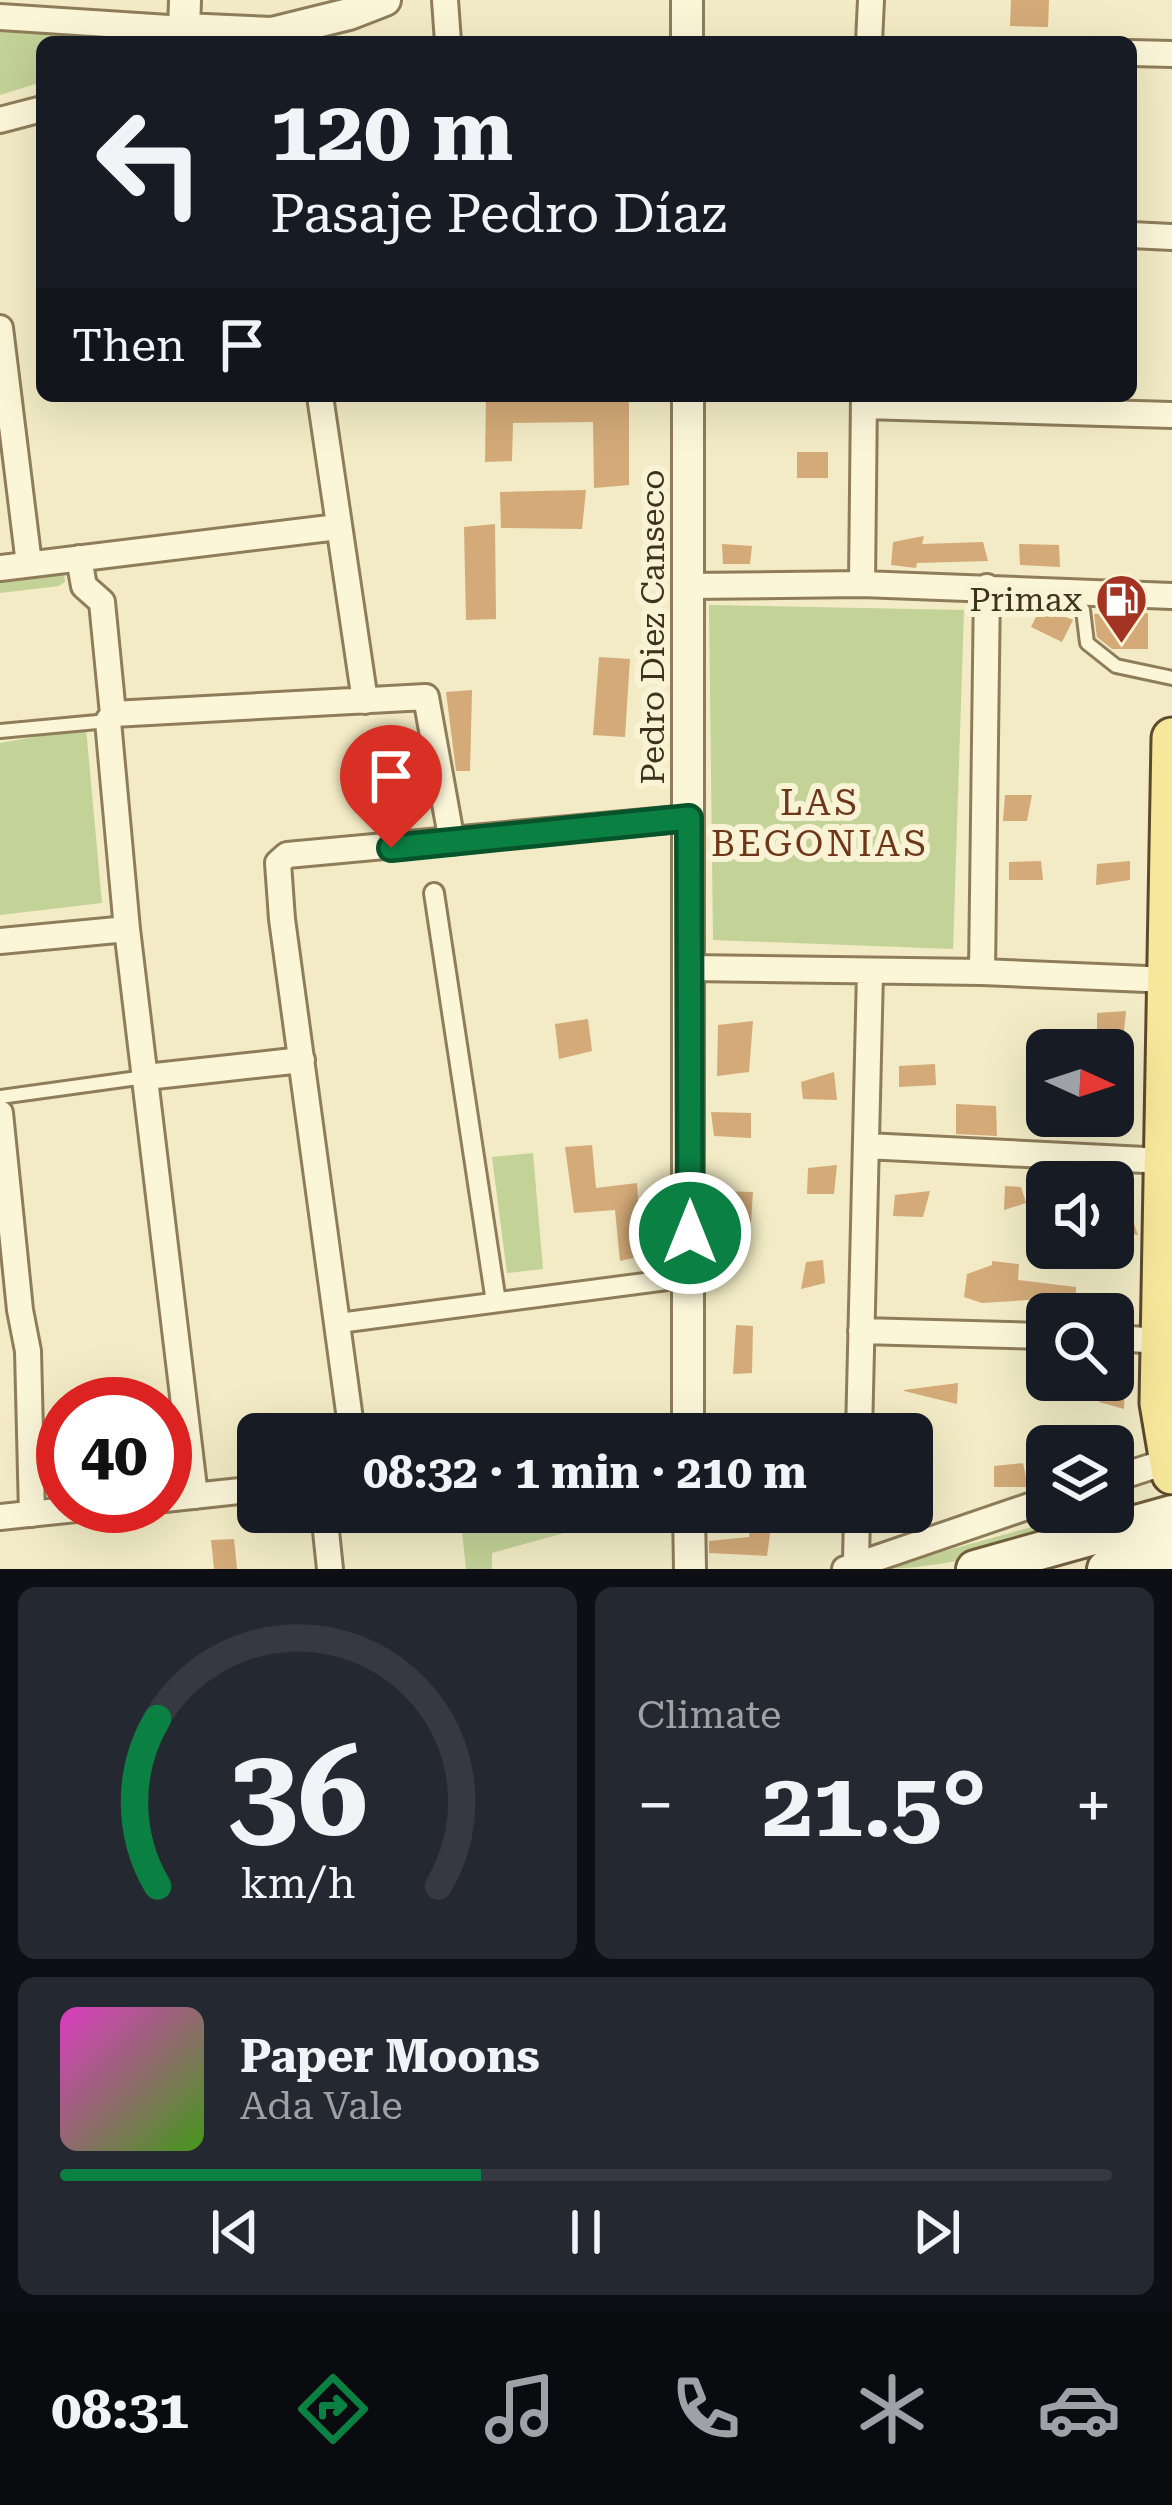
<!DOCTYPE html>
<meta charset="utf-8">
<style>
body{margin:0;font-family:"Roboto Serif",serif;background:#242831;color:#f1f3f6;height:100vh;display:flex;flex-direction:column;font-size:45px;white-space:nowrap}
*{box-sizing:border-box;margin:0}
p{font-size:39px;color:#9ea1a6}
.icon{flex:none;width:66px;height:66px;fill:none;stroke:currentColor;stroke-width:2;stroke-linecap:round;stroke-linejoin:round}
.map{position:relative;height:1569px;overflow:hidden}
.drawer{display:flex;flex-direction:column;gap:18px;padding:18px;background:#0d0f14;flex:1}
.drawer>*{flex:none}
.guide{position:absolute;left:36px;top:36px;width:1101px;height:366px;border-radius:18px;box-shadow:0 12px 48px #0002;background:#171b24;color:#f1f3f6;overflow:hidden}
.needle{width:78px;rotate:93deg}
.buttons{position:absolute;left:1026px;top:1029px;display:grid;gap:24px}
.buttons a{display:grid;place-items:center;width:108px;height:108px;border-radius:18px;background:#171b24;box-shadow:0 12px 48px #0002;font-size:60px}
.speed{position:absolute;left:36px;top:1377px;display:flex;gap:24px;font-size:60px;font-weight:700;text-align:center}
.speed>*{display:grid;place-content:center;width:156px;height:156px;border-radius:50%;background:#171b24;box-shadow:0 12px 48px #0002;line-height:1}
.speed .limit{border:18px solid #d22;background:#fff;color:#111}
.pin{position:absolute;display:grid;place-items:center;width:102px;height:102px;color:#fff;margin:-123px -51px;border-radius:50% 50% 50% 0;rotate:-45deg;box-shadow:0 0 12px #0007}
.pin .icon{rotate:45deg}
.me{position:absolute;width:132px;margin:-66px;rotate:0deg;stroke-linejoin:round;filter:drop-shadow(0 0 9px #0008)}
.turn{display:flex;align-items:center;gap:42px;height:252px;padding:0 36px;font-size:54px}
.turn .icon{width:156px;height:156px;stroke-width:2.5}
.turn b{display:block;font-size:84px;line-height:102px}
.then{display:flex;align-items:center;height:114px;padding:0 36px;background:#0003;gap:24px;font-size:45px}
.big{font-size:90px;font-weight:700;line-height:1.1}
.drawer .tile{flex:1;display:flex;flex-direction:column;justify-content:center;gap:18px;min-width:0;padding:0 42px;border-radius:18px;background:#242831}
.drawer .dial{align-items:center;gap:0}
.dial svg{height:312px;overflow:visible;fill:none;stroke:#363941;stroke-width:7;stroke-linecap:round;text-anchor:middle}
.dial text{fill:#f1f3f6;stroke:none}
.song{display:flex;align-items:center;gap:36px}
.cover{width:144px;height:144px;border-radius:18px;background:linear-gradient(135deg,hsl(310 70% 55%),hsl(100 70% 35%))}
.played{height:12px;border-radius:6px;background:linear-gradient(90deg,#0b8043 40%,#363941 40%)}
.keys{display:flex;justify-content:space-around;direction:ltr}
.heat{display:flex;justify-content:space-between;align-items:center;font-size:66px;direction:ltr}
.drawer .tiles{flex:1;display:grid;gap:18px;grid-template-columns:1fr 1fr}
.tile:last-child{grid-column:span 2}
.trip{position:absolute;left:237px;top:1413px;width:696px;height:120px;border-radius:18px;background:#171b24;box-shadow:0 12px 48px #0002;font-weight:700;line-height:120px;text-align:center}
.dock{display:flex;height:192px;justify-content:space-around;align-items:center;background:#090b0e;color:#9ea1a6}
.dock .icon{width:84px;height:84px}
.dock .current{color:#0b8043}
.dock b{font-size:54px;color:#f1f3f6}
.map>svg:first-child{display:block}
.green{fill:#c3d297}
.building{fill:#d3aa78}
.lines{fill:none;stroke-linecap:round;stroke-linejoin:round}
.service-casing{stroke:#8f7d59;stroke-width:18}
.pedestrian-casing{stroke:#8f7d59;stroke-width:24}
.minor-casing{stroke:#8f7d59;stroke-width:30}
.tertiary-casing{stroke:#8f7d59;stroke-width:36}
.secondary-casing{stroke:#715e3c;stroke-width:42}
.primary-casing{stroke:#5d4a2d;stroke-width:45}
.service{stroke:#fcf6d9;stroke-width:12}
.pedestrian{stroke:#fcf6d9;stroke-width:18}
.minor{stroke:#fcf6d9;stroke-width:24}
.tertiary{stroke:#fcf6d9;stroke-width:30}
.secondary{stroke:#fcf6d9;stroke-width:36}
.primary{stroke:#f7e79a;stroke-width:39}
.route-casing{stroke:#07532c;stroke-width:30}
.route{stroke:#0b8043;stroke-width:21}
.labels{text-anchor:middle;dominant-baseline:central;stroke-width:12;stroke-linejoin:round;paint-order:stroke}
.poi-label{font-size:33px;fill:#3e321e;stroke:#f9f3d5;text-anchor:end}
.street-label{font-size:33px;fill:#3e321e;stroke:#f9f3d5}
.neighbourhood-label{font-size:36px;letter-spacing:3px;fill:#6e371a;stroke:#f9f3d5}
</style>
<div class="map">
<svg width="1172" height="1569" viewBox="0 0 1172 1569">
<rect width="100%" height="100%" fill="#f2ebc5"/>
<path class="green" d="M0,27L185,39L174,42H42V82L0,95Z
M59,571L64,573L65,582L59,586L0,593V577Z
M709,605L964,610L953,949L713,940Z
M86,728L102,903L0,915V743Z
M533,1153L543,1269L507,1273L492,1157Z
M1131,1500L1141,1504C1056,1532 970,1569 880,1569L1086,1512H1113V1505Z
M460,1512H640L492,1553V1569H466Z"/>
<path class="building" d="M1011,0H1049L1048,27L1010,26Z
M486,396H581V400L629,396V485L594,488L593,422L513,423L512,461L485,462Z
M797,452H828V478H797Z
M586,490L582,529L501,528L500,492Z
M495,524L496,619L466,620L464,527Z
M924,536L922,544L983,542L988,561L917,563L916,568L891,565L893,542Z
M722,544L752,546L750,564H723Z
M1019,544L1059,545L1060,567L1020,565Z
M1041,607L1073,620L1062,642L1031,627Z
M1148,613V649H1112L1097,637L1094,614Z
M599,657L630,659L625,737L593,735Z
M472,690L470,771H456L446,692Z
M1005,795H1032L1027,821H1003Z
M1041,861L1043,880H1009V862Z
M1130,861V880L1096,885L1097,864Z
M1126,1011L1124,1031L1097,1038V1013Z
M588,1019L592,1051L559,1059L555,1024Z
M753,1021L749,1072L717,1076L718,1025Z
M935,1064L936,1085L899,1087V1066Z
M834,1072L837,1100L803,1099L801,1082Z
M956,1104L996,1106L997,1136L956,1134Z
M711,1112L751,1113V1138L714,1136Z
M592,1145L596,1188L637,1183L642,1256L620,1261L615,1210L574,1213L565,1147Z
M837,1165L834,1194H807L808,1168Z
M1005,1186L1021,1187L1026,1203L1004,1210Z
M720,1191L753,1192L751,1222L713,1220Z
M930,1191L923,1217L893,1216L895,1195Z
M1113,1210L1130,1212L1138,1235L1113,1231Z
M823,1260L825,1283L801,1289L806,1262Z
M992,1261L1019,1264L1018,1280L1076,1287V1297L1062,1298L1060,1314H1047V1319L1044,1299L982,1303L964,1297L967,1274L992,1265Z
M736,1325L753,1326L752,1373L733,1374Z
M1100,1380H1125L1124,1409L1099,1402Z
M958,1383L957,1404L904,1391V1390Z
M1023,1463L1028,1487H994V1466Z
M772,1520L767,1556L709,1553V1541L749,1537L751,1523Z
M234,1539L237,1569H214L211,1540Z"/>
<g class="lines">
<defs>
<path id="service" d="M1068,596L1083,610L1087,643L1116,666L1172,678
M0,731L108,721
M0,1097L145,1077"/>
<path id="pedestrian" d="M434,893L496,1302
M339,1323L690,1277"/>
<path id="minor" d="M445,0L448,42
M0,17L184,29
M869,42L871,0
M1131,53L1172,54
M0,120L42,109
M1131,235L1172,237
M0,328L29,564
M320,396L365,701
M864,406L1172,415
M79,558L84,586L102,602L113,714L108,721L127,929L195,1496
M0,568L338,527
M862,584L864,396
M688,586L862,584L1172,596
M113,714L426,697L452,842
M0,941L127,929
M689,968L982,972L1170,980
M982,972L987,587
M146,1077L302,1060
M0,1113L20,1310L28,1351L32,1514
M866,1146L1165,1161
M861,1331L1047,1336
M1113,1338L1162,1341
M352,1434L282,919L278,863L287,855L689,818
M859,1434L870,972
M1113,1479L1169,1461
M165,1499L258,1489
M324,1512L330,1569
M0,1517L105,1506
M856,1562L857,1512
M845,1569L1047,1500"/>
<path id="tertiary" d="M185,0L184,29L272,33L349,14L385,0
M687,0V42
M688,1434V396
M689,1512L690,1569"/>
<path id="secondary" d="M975,1569L1172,1514
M1106,1569L1172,1551"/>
<path id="primary" d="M1172,738L1160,1403L1172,1474"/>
</defs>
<use href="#service" class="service-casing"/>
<use href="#pedestrian" class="pedestrian-casing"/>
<use href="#minor" class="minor-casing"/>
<use href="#tertiary" class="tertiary-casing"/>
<use href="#secondary" class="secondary-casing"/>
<use href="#primary" class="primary-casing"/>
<use href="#service" class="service"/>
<use href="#pedestrian" class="pedestrian"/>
<use href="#minor" class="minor"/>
<use href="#tertiary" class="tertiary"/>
<use href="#secondary" class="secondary"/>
<use href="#primary" class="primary"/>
</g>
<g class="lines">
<defs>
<path id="route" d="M391,848L689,818L690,1233"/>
</defs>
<use href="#route" class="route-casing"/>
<use href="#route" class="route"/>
</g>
<defs>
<symbol id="fuel-pin" viewBox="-11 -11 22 30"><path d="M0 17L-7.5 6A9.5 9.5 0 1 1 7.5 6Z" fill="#a33423" stroke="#f9f3d5"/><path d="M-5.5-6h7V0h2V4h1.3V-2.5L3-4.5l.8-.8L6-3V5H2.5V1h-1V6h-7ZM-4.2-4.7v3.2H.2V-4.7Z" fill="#fff"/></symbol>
</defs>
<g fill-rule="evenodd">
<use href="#fuel-pin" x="1092" y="570" width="59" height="81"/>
</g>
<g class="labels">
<g class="poi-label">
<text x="1082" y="599">Primax</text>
</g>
<g class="street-label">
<text transform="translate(652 627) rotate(-90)">Pedro Diez Canseco</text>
</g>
<g class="neighbourhood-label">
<text x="820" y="803">LAS<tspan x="820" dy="41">BEGONIAS</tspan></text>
</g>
</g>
</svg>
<div class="buttons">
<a><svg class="needle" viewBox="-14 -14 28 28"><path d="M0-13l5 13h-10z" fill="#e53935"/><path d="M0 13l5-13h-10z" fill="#9ea1a6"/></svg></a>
<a><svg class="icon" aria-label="sound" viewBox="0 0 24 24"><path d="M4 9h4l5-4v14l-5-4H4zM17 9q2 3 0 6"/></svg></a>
<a><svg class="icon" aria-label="search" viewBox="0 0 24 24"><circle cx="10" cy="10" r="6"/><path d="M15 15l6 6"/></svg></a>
<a><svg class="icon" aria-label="layers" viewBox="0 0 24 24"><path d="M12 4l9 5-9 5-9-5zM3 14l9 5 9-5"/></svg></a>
</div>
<div class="speed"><div class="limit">40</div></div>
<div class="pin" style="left:391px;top:848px;background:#d93025"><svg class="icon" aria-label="arrive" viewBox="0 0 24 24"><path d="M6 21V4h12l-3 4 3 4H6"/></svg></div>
<svg class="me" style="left:690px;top:1233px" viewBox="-20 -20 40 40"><circle r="17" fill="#0b8043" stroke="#fff" stroke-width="3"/><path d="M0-11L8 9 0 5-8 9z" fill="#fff"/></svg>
<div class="trip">08:32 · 1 min · 210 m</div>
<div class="guide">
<div class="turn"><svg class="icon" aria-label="left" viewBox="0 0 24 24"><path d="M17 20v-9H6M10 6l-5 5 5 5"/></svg><div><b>120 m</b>Pasaje Pedro Díaz</div></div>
<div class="then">Then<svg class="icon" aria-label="arrive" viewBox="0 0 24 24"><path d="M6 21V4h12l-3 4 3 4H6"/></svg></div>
</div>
</div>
<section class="drawer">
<div class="tiles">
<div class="tile dial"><svg viewBox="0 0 100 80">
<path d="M14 69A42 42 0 1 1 86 69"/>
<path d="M14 69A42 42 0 0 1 14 26" stroke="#0b8043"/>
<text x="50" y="56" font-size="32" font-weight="700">36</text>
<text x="50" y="72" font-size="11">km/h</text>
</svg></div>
<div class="tile"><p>Climate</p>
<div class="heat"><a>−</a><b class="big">21.5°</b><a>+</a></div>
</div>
<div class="tile">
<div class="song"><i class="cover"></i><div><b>Paper Moons</b><p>Ada Vale</p></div></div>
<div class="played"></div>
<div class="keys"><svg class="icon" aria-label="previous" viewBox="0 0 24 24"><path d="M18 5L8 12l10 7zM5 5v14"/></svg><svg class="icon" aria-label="pause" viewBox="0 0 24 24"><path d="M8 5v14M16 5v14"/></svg><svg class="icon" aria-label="next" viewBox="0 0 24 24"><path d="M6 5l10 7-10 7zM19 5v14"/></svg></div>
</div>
</div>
</section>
<nav class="dock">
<b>08:31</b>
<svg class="icon current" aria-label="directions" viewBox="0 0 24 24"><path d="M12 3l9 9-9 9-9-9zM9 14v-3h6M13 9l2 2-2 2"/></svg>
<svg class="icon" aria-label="music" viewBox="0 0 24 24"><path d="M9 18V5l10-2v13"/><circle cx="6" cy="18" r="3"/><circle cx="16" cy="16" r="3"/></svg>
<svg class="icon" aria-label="phone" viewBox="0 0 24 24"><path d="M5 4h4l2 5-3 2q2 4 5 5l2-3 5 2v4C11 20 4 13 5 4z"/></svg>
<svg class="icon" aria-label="climate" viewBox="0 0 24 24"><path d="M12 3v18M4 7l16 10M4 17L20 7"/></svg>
<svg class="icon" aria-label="car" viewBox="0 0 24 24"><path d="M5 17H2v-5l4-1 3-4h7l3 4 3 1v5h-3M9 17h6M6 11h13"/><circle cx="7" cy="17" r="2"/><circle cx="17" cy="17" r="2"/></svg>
</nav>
